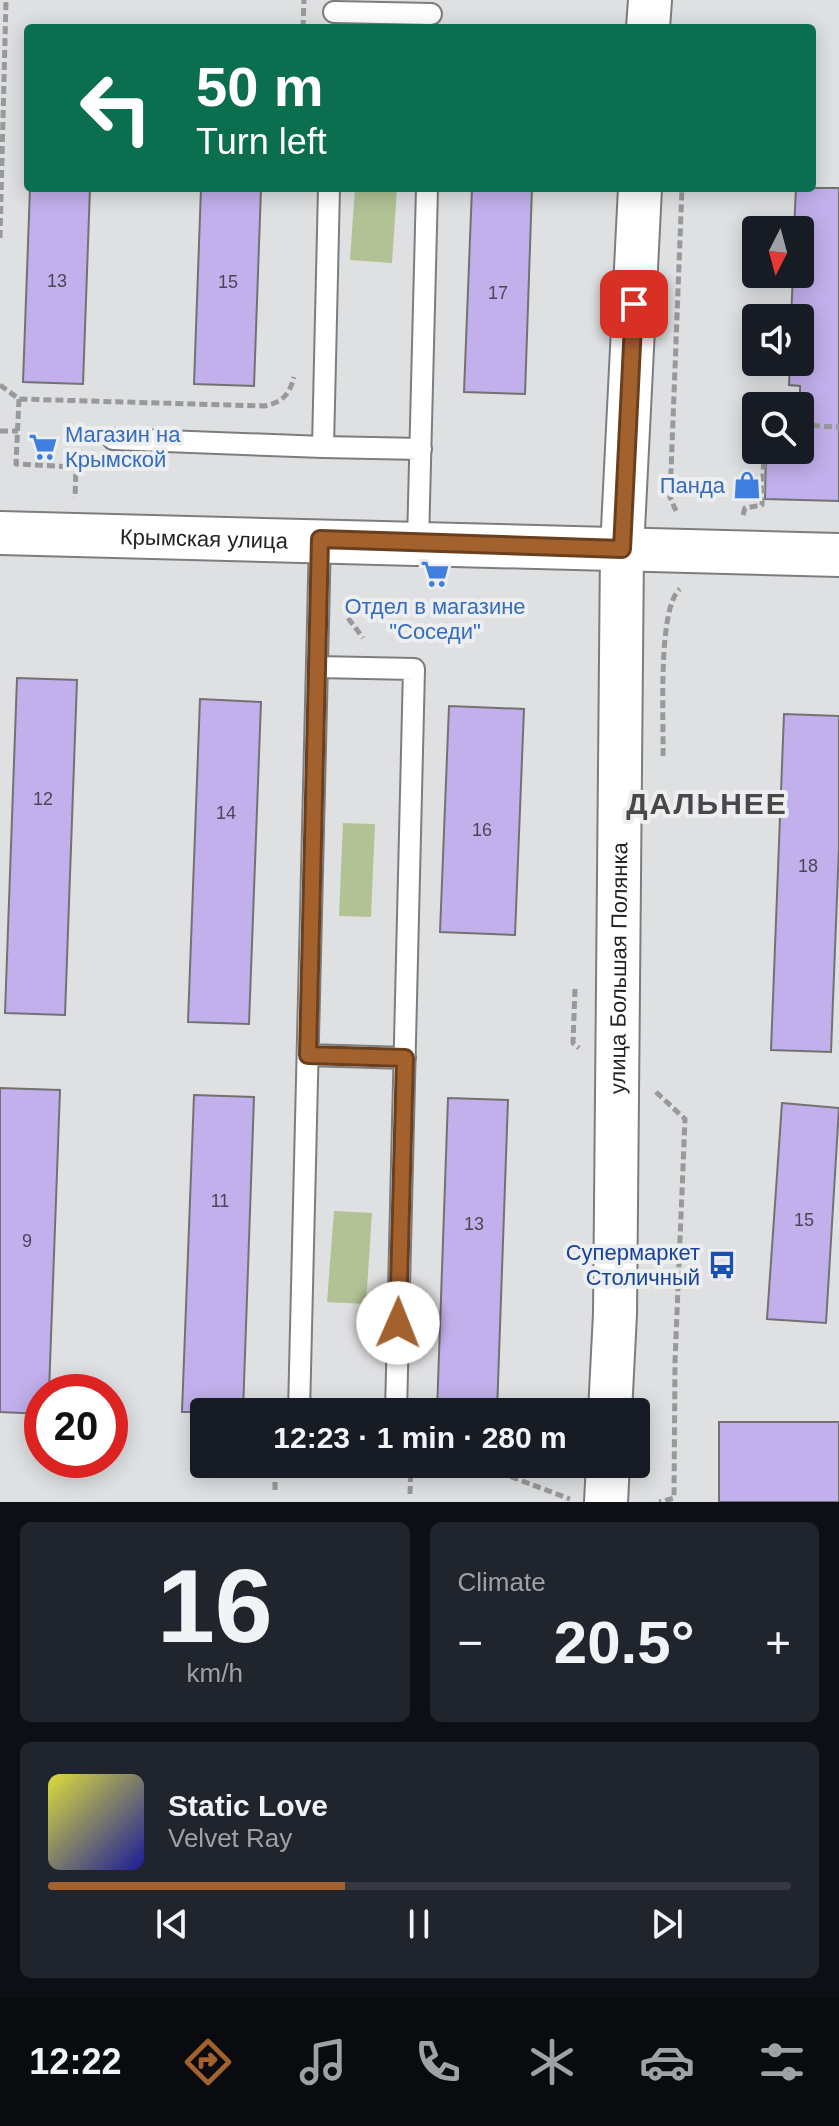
<!DOCTYPE html>
<meta charset="utf-8">
<style>
body{margin:0;font-family:Arial,sans-serif;background:#20242c;color:#f1f3f6;height:100vh;display:flex;flex-direction:column;font-size:30px;white-space:nowrap}
*{box-sizing:border-box;margin:0}
p{font-size:26px;color:#9ea1a6}
.icon{flex:none;width:44px;height:44px;fill:none;stroke:currentColor;stroke-width:2;stroke-linecap:round;stroke-linejoin:round}
.map{position:relative;height:1502px;overflow:hidden}
.side{display:flex;flex-direction:column;gap:20px;padding:20px;background:#0d0f14;flex:1}
.side>*{flex:none}
.hud{position:absolute;left:24px;top:24px;width:792px;height:168px;border-radius:8px;box-shadow:0 4px 20px #0003;background:#0b6e4f;color:#fff;overflow:hidden}
.needle{width:52px;rotate:186deg}
.controls{position:absolute;left:742px;top:216px;display:grid;gap:16px}
.controls a{display:grid;place-items:center;width:72px;height:72px;border-radius:8px;background:#171b24;box-shadow:0 4px 20px #0003;font-size:40px}
.speed{position:absolute;left:24px;top:1374px;display:flex;gap:16px;font-size:40px;font-weight:700;text-align:center}
.speed>*{display:grid;place-content:center;width:104px;height:104px;border-radius:50%;background:#171b24;box-shadow:0 4px 20px #0003;line-height:1}
.speed .limit{border:12px solid #d22;background:#fff;color:#111}
.pin{position:absolute;display:grid;place-items:center;width:68px;height:68px;color:#fff;margin:-34px;border-radius:16px;box-shadow:0 4px 12px #0006}
.me{position:absolute;width:88px;margin:-44px;rotate:1deg;stroke-linejoin:round;filter:drop-shadow(0 0 6px #0008)}
.turn{display:flex;align-items:center;gap:28px;height:168px;padding:0 40px;font-size:36px}
.turn .icon{width:104px;height:104px;stroke-width:2.5}
.turn b{display:block;font-size:56px;line-height:68px}
.big{font-size:60px;font-weight:700;line-height:1.1}
.side .card{flex:1;display:flex;flex-direction:column;justify-content:center;gap:12px;min-width:0;padding:0 28px;border-radius:12px;background:#20242c}
.side .dial{align-items:center;gap:0}
.dial b{font-size:104px;line-height:1}
.song{display:flex;align-items:center;gap:24px}
.cover{width:96px;height:96px;border-radius:12px;background:linear-gradient(135deg,hsl(60 70% 55%),hsl(240 70% 35%))}
.played{height:8px;border-radius:4px;background:linear-gradient(90deg,#a3612e 40%,#363941 40%)}
.keys{display:flex;justify-content:space-around;direction:ltr}
.heat{display:flex;justify-content:space-between;align-items:center;font-size:44px;direction:ltr}
.side .tiles{flex:1;display:grid;gap:20px;grid-template-columns:1fr 1fr}
.card:last-child{grid-column:span 2}
.trip{position:absolute;left:190px;top:1398px;width:460px;height:80px;border-radius:8px;background:#171b24;box-shadow:0 4px 20px #0003;font-weight:700;line-height:80px;text-align:center}
.tab-bar{display:flex;height:128px;justify-content:space-around;align-items:center;background:#090b0e;color:#9ea1a6}
.tab-bar .icon{width:56px;height:56px}
.tab-bar .selected{color:#a3612e}
.tab-bar b{font-size:36px;color:#f1f3f6}
.map>svg:first-child{display:block}
.green{fill:#b2c295}
.building{fill:#c1b0ec;stroke:#727273;stroke-width:2}
.lines{fill:none;stroke-linecap:round;stroke-linejoin:round}
.lane-casing{stroke:#7c7d7e;stroke-width:24}
.street-casing{stroke:#7c7d7e;stroke-width:46}
.path{stroke:#98999a;stroke-width:5;stroke-dasharray:8 4;stroke-linecap:butt}
.lane{stroke:#fff;stroke-width:20}
.street{stroke:#fff;stroke-width:42}
.route-casing{stroke:#6a3f1e;stroke-width:20}
.route{stroke:#a3612e;stroke-width:14}
.labels{text-anchor:middle;dominant-baseline:central;stroke-width:8;stroke-linejoin:round;paint-order:stroke}
.number-label{font-size:18px;fill:#4a4656}
.shop-label{font-size:22px;fill:#366cbe;stroke:#edeeef;text-anchor:start}
.street-label{font-size:22px;fill:#232324;stroke:#edeeef}
.transit-label{font-size:22px;fill:#164399;stroke:#edeeef;text-anchor:end}
.district-label{font-size:30px;font-weight:bold;letter-spacing:2px;fill:#48484a;stroke:#edeeef}
</style>
<div class="map">
<svg width="839" height="1502" viewBox="0 0 839 1502">
<rect width="100%" height="100%" fill="#dfe0e2"/>
<path class="green" d="M355,188H397L392,263L350,260Z
M343,823L375,824L371,917L339,916Z
M334,1211L372,1213L366,1304L327,1302Z"/>
<path class="building" d="M30,188H90L83,384L23,382Z
M201,188H261L254,386L194,384Z
M472,188H532L525,394L464,392Z
M796,188H839V501L765,499L766,450H800V386L789,385L790,362H800V318H791L793,274H800V230H794Z
M17,678L77,680L65,1015L5,1013Z
M200,699L261,702L249,1024L188,1022Z
M449,706L524,709L515,935L440,932Z
M784,714L839,716V846L831,1052L771,1050Z
M0,1088L60,1090L49,1392H42V1414L0,1412Z
M194,1095L254,1097L243,1412H182Z
M448,1098L508,1100L497,1412H437Z
M782,1103L839,1108L826,1323L767,1319Z
M719,1422H839V1502H719Z"/>
<g class="lines">
<defs>
<path id="lane" d="M334,12L431,14
M329,188L323,447L421,449
M113,439L323,447
M418,542L427,188
M317,667L414,669L396,1412
M308,1055L405,1058
M299,1412L320,539"/>
<g id="street">
<path d="M648,28L650,0"/>
<path id="s1" d="M0,533L839,555"/>
<path id="s2" d="M610,1412L615,1314L622,549L640,188"/>
<path d="M606,1502L608,1464"/>
</g>
</defs>
<use href="#lane" class="lane-casing"/>
<use href="#street" class="street-casing"/>
<path class="path" d="M303,28L304,0
M0,238L6,0
M0,385L19,399L264,406C283,402 289,395 294,377
M19,399L16,464L76,467L75,498
M800,425L839,427
M0,431H18
M676,511L670,497L682,188
M743,515L745,508L762,505L764,450
M348,618L363,638
M663,756C664,723 657,608 680,589
M575,989L573,1043L579,1048
M656,1092L685,1119L675,1361L674,1498L659,1502
M477,1464L570,1499
M275,1490V1464
M410,1494L411,1464"/>
<use href="#lane" class="lane"/>
<use href="#street" class="street"/>
</g>
<g class="lines">
<defs>
<path id="route" d="M398,1323L405,1058L308,1055L320,539L622,549L634,304"/>
</defs>
<use href="#route" class="route-casing"/>
<use href="#route" class="route"/>
</g>
<defs>
<symbol id="supermarket-bare" viewBox="-9 -9 18 18"><path d="M-6-5.5h2.5l.6 2H6L4.5 2H-2.5L-4.4-4H-6ZM-1.5 3.2a1.3 1.3 0 1 0 .1 0ZM3 3.2a1.3 1.3 0 1 0 .1 0Z" fill="#3f7fe0" stroke="#edeeef" stroke-width="2.5" paint-order="stroke"/></symbol>
<symbol id="shop-bare" viewBox="-9 -9 18 18"><path d="M-5-2.5h2.3a2.7 3.5 0 0 1 5.4 0H5L5.5 6h-11ZM-1.5-2.5h3a1.5 2.3 0 0 0-3 0Z" fill="#3f7fe0" stroke="#edeeef" stroke-width="2.5" paint-order="stroke"/></symbol>
<symbol id="bus-bare" viewBox="-9 -9 18 18"><path d="M-5-6H5V4H4V6H2V4H-2V6H-4V4H-5ZM-3.5-4V0h7V-4ZM-3.5 1.2v1.5H-2V1.2ZM2 1.2v1.5H3.5V1.2Z" fill="#1a4fb4" stroke="#edeeef" stroke-width="2.5" paint-order="stroke"/></symbol>
</defs>
<g fill-rule="evenodd">
<use href="#supermarket-bare" x="23" y="427" width="40" height="40"/>
<use href="#shop-bare" x="727" y="465" width="40" height="40"/>
<use href="#supermarket-bare" x="415" y="554" width="40" height="40"/>
<use href="#bus-bare" x="702" y="1245" width="40" height="40"/>
</g>
<g class="labels">
<g class="number-label">
<text x="57" y="281">13</text>
<text x="228" y="282">15</text>
<text x="498" y="293">17</text>
<text x="43" y="799">12</text>
<text x="226" y="813">14</text>
<text x="482" y="830">16</text>
<text x="808" y="866">18</text>
<text x="220" y="1201">11</text>
<text x="804" y="1220">15</text>
<text x="474" y="1224">13</text>
<text x="27" y="1241">9</text>
</g>
<g class="shop-label">
<text x="65" y="434">Магазин на<tspan x="65" dy="25">Крымской</tspan></text>
<text x="725" y="485" text-anchor="end">Панда</text>
<text x="435" y="606" text-anchor="middle">Отдел в магазине<tspan x="435" dy="25">"Соседи"</tspan></text>
</g>
<g class="street-label">
<text stroke="none"><textPath href="#s1" startOffset="204">Крымская улица</textPath></text>
<text stroke="none"><textPath href="#s2" startOffset="444">улица Большая Полянка</textPath></text>
</g>
<g class="transit-label">
<text x="700" y="1252">Супермаркет<tspan x="700" dy="25">Столичный</tspan></text>
</g>
<g class="district-label">
<text x="707" y="803">ДАЛЬНЕЕ</text>
</g>
</g>
</svg>
<div class="controls">
<a><svg class="needle" viewBox="-14 -14 28 28"><path d="M0-13l5 13h-10z" fill="#e53935"/><path d="M0 13l5-13h-10z" fill="#9ea1a6"/></svg></a>
<a><svg class="icon" aria-label="sound" viewBox="0 0 24 24"><path d="M4 9h4l5-4v14l-5-4H4zM17 9q2 3 0 6"/></svg></a>
<a><svg class="icon" aria-label="search" viewBox="0 0 24 24"><circle cx="10" cy="10" r="6"/><path d="M15 15l6 6"/></svg></a>
</div>
<div class="speed"><div class="limit">20</div></div>
<div class="pin" style="left:634px;top:304px;background:#d93025"><svg class="icon" aria-label="arrive" viewBox="0 0 24 24"><path d="M6 21V4h12l-3 4 3 4H6"/></svg></div>
<svg class="me" style="left:398px;top:1323px" viewBox="-20 -20 40 40"><circle r="19" fill="#fff"/><path d="M0-13L10 11 0 6-10 11z" fill="#a3612e"/></svg>
<div class="trip">12:23 · 1 min · 280 m</div>
<div class="hud">
<div class="turn"><svg class="icon" aria-label="left" viewBox="0 0 24 24"><path d="M17 20v-9H6M10 6l-5 5 5 5"/></svg><div><b>50 m</b>Turn left</div></div>
</div>
</div>
<section class="side">
<div class="tiles">
<div class="card dial"><b>16</b><p>km/h</p></div>
<div class="card"><p>Climate</p>
<div class="heat"><a>−</a><b class="big">20.5°</b><a>+</a></div>
</div>
<div class="card">
<div class="song"><i class="cover"></i><div><b>Static Love</b><p>Velvet Ray</p></div></div>
<div class="played"></div>
<div class="keys"><svg class="icon" aria-label="previous" viewBox="0 0 24 24"><path d="M18 5L8 12l10 7zM5 5v14"/></svg><svg class="icon" aria-label="pause" viewBox="0 0 24 24"><path d="M8 5v14M16 5v14"/></svg><svg class="icon" aria-label="next" viewBox="0 0 24 24"><path d="M6 5l10 7-10 7zM19 5v14"/></svg></div>
</div>
</div>
</section>
<nav class="tab-bar">
<b>12:22</b>
<svg class="icon selected" aria-label="directions" viewBox="0 0 24 24"><path d="M12 3l9 9-9 9-9-9zM9 14v-3h6M13 9l2 2-2 2"/></svg>
<svg class="icon" aria-label="music" viewBox="0 0 24 24"><path d="M9 18V5l10-2v13"/><circle cx="6" cy="18" r="3"/><circle cx="16" cy="16" r="3"/></svg>
<svg class="icon" aria-label="phone" viewBox="0 0 24 24"><path d="M5 4h4l2 5-3 2q2 4 5 5l2-3 5 2v4C11 20 4 13 5 4z"/></svg>
<svg class="icon" aria-label="climate" viewBox="0 0 24 24"><path d="M12 3v18M4 7l16 10M4 17L20 7"/></svg>
<svg class="icon" aria-label="car" viewBox="0 0 24 24"><path d="M5 17H2v-5l4-1 3-4h7l3 4 3 1v5h-3M9 17h6M6 11h13"/><circle cx="7" cy="17" r="2"/><circle cx="17" cy="17" r="2"/></svg>
<svg class="icon" aria-label="filters" viewBox="0 0 24 24"><path d="M4 7h16M4 17h16"/><circle cx="9" cy="7" r="2"/><circle cx="15" cy="17" r="2"/></svg>
</nav>
